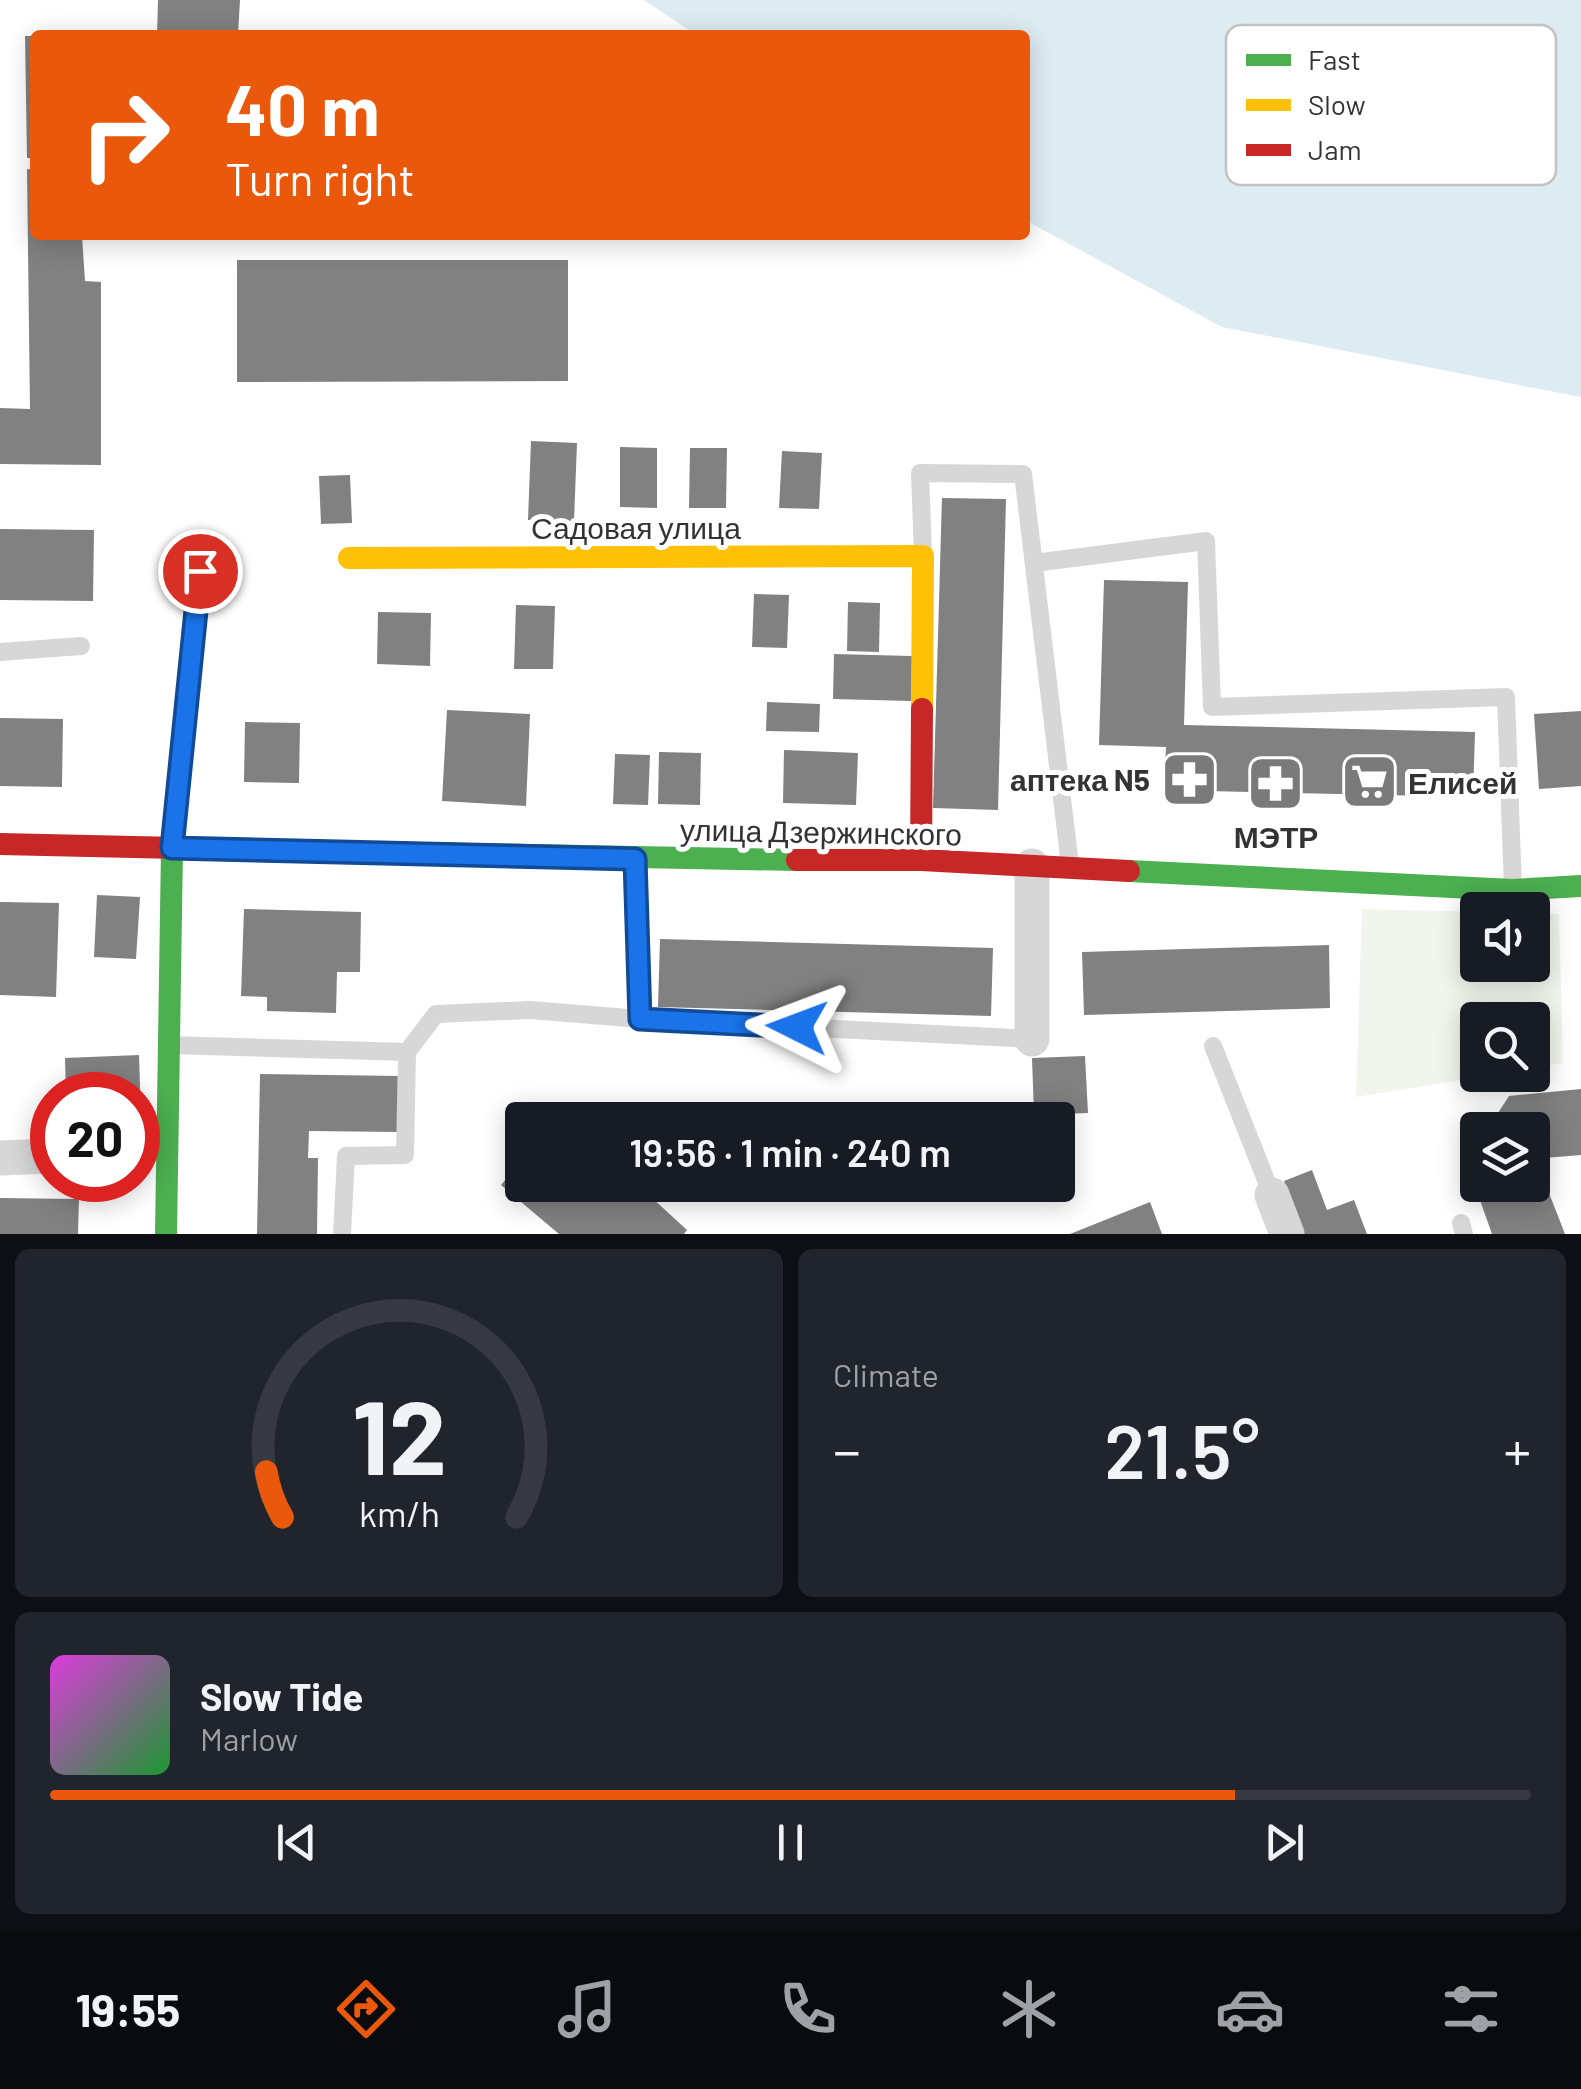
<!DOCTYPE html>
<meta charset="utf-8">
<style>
body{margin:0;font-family:Barlow,sans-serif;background:#20242c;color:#f1f3f6;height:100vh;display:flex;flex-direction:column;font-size:38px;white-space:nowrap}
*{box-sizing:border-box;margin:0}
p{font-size:32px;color:#9ea1a6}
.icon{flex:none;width:55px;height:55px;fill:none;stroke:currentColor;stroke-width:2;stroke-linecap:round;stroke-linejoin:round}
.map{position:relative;height:1234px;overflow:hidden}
.details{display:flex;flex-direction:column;gap:15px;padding:15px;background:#0d0f14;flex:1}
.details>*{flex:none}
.top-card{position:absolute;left:30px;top:30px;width:1000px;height:210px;border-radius:10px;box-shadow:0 5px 25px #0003;background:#ea580c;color:#fff;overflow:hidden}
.controls{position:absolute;left:1460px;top:892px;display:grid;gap:20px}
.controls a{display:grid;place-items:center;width:90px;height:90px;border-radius:10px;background:#171b24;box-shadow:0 5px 25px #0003;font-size:50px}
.speed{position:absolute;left:30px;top:1072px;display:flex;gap:20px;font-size:50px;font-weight:700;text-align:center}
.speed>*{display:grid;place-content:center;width:130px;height:130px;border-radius:50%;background:#171b24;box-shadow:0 5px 25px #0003;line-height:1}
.speed .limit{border:15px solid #d22;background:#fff;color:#111}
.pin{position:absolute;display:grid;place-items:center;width:85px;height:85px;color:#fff;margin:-42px;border:5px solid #fff;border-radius:50%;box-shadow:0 2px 10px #0007}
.me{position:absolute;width:110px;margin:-55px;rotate:273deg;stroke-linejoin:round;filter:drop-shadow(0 0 8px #0008)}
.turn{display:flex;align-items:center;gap:35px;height:210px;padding:0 30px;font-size:45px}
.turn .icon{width:130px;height:130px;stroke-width:2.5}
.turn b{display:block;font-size:70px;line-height:85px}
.big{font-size:75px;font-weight:600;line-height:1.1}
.details .tile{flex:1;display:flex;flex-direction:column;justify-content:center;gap:15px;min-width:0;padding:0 35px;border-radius:15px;background:#20242c}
.details .dial{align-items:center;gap:0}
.dial svg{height:260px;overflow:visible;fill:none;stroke:#363941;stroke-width:7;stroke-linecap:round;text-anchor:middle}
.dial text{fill:#f1f3f6;stroke:none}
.song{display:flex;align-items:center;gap:30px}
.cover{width:120px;height:120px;border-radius:15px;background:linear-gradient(135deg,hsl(300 70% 55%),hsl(130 70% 35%))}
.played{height:10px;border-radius:5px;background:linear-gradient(90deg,#ea580c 80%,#363941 80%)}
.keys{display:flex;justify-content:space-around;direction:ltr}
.heat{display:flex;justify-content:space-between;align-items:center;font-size:55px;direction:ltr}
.details .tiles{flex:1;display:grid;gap:15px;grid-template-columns:1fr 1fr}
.tile:last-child{grid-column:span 2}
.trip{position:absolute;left:505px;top:1102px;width:570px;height:100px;border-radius:10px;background:#171b24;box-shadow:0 5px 25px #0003;font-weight:600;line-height:100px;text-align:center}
.tabs{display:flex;height:160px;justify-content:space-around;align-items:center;background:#090b0e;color:#9ea1a6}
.tabs .icon{width:70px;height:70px}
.tabs .active{color:#ea580c}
.tabs b{font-size:45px;color:#f1f3f6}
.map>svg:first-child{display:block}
.green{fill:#f1f5ed}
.water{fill:#ddebf3}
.building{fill:#818181}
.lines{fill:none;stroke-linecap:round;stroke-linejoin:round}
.lane{stroke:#d7d7d7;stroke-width:18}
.street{stroke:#d7d7d7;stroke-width:35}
.fast{stroke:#4caf50;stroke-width:22}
.slow{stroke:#ffc107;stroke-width:22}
.jam{stroke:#c62828;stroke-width:22}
.route-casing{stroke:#114b97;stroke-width:25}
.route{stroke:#1a73e8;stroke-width:18}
.labels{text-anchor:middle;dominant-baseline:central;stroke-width:10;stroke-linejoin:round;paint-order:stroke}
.street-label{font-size:30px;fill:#333;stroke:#fff}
.poi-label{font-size:30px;font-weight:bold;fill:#333;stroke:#fff;text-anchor:end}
.key{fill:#fff;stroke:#c2c2c2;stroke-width:2.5}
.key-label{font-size:28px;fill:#333}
</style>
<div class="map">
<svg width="1581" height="1234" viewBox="0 0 1581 1234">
<rect width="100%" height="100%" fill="#fff"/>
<path class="green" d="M1362,909L1477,912L1478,965H1532L1533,913L1559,914L1563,1063L1533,1068L1532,1020H1478V1075H1492L1356,1097Z"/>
<path class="water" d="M644,0H1581V397L1222,327L1025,220V35H696Z"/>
<path class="building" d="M158,0H240L238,35H157Z
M25,36H35V158H27Z
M27,169L35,170V235H82L85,281L101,282V465L0,464V408L30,409Z
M237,260H568V381L237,382Z
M531,441L577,443L574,521L528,520Z
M620,447L657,448V508L620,507Z
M690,448H727L726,508H689Z
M782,451L822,453L819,509L779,508Z
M350,475L352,523L321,524L319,476Z
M942,498L1006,499L998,810L933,808Z
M0,529L94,530L93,601L0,600Z
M1104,580L1188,582L1184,725L1475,732L1473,797L1164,790L1166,747L1099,745Z
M754,594L789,595L787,648L752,647Z
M848,602L880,603L879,652L847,651Z
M516,605L555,606L553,669H514Z
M378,612L431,613L430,666L377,664Z
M834,654L912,656L911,701L833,699Z
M767,702L820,704L819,732L766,731Z
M447,710L530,714L526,806L442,801Z
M1581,711V786L1539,789L1534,714Z
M0,718L63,719L62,787L0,786Z
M245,722L300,723L299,783L244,782Z
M784,750L858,753L856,805L783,803Z
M659,752L701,753L700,805L658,804Z
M615,754L650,755L648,805L613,804Z
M97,895L140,897L136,959L94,957Z
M0,902L59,903L56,997L0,995Z
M244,909L361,912L360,972H337L336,1013L267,1011V997L241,996Z
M660,939L993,948L991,1016L658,1007Z
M1329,945L1330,1008L1084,1015L1082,952Z
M139,1055L141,1117L138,1118V1095H66L65,1058Z
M1085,1056L1088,1113L1034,1115L1032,1058Z
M260,1074L399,1076L398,1132L309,1131L308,1158H318L317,1234H257Z
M1581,1089V1155L1532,1159V1130H1487L1509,1096Z
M522,1160V1185H638L687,1230L684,1234H559L501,1185Z
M1538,1165L1565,1234H1492L1470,1172L1478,1171V1185H1532V1166Z
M1312,1170L1327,1210L1354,1200L1367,1234H1304L1284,1181Z
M0,1198L79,1199L78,1234H0Z
M1150,1202L1162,1234H1070Z"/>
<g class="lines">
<path class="lane" d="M923,555L920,473L1023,474L1070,865
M1034,563L1206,541L1212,707L1506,697L1513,889
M0,652L81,646
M635,862L641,1019L1032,1039
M169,1045L407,1052L405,1155L346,1156L342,1234
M1213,1046L1272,1195
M407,1052L436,1014L530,1010L641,1019
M1461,1223L1464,1234"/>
<path class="street" d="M1032,866V1039
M0,1158L52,1156
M1272,1195L1287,1234"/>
<path class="fast" d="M314,851L797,860
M1129,871L1513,890L1581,886
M166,1234L172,849L200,571"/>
<path class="slow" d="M349,558L923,556L922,709"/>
<path class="jam" d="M0,844L314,851
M797,860H921L1129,871
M921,860L922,709"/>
</g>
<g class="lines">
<defs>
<path id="route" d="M200,571L172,848L635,859L640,1019L797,1027"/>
</defs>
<use href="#route" class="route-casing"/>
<use href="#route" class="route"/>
</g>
<defs>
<symbol id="pharmacy-square" viewBox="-11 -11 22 22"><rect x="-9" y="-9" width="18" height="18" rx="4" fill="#7a7a7a" stroke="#fff"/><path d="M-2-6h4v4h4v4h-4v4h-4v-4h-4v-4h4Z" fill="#fff"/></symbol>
<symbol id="supermarket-square" viewBox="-11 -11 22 22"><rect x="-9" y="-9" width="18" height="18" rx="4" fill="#7a7a7a" stroke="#fff"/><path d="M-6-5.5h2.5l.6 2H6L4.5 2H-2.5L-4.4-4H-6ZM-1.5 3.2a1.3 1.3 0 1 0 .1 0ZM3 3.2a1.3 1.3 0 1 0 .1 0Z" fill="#fff"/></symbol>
</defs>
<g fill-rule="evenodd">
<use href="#pharmacy-square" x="1158" y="748" width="63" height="63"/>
<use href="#supermarket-square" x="1338" y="750" width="63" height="63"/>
<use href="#pharmacy-square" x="1244" y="752" width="63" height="63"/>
</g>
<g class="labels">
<g class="street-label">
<text x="636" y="527">Садовая улица</text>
<text transform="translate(821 831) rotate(1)">улица Дзержинского</text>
</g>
<g class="poi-label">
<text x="1150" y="779">аптека N5</text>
<text x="1408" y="782" text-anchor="start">Елисей</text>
<text x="1276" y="836" text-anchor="middle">МЭТР</text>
</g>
</g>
<rect x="1226" y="25" width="330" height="160" rx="15" class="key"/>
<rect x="1246" y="54" width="45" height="12" fill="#4caf50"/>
<rect x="1246" y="99" width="45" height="12" fill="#ffc107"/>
<rect x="1246" y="144" width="45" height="12" fill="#c62828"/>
<g class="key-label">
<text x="1308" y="70">Fast</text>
<text x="1308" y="115">Slow</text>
<text x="1308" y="160">Jam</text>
</g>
</svg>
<div class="controls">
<a><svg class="icon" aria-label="sound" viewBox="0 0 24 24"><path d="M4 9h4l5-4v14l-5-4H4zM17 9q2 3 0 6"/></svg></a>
<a><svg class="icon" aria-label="search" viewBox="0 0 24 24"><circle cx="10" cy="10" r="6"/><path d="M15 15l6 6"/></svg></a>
<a><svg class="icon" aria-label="layers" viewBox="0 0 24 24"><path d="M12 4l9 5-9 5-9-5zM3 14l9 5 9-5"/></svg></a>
</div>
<div class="speed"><div class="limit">20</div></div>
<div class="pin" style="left:200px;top:571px;background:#d93025"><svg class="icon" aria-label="arrive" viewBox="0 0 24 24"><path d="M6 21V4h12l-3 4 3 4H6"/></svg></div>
<svg class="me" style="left:797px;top:1027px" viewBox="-20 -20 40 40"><path d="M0-17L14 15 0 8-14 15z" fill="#1a73e8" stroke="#fff" stroke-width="4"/></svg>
<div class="trip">19:56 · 1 min · 240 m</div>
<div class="top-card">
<div class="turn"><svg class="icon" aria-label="right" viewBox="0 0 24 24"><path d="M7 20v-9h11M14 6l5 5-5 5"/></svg><div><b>40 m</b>Turn right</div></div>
</div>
</div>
<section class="details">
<div class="tiles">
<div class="tile dial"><svg viewBox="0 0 100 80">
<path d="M14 69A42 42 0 1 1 86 69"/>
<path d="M14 69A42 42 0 0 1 9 55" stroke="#ea580c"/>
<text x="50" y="56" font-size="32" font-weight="700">12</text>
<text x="50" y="72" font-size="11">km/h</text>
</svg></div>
<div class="tile"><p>Climate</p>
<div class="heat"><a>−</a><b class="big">21.5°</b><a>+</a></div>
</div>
<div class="tile">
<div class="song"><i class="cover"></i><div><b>Slow Tide</b><p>Marlow</p></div></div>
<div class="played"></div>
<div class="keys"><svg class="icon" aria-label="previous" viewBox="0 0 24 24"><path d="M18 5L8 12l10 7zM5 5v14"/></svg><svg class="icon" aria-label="pause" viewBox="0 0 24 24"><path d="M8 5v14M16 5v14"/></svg><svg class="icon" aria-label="next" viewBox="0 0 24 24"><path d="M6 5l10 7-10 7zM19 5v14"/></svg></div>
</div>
</div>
</section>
<nav class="tabs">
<b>19:55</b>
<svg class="icon active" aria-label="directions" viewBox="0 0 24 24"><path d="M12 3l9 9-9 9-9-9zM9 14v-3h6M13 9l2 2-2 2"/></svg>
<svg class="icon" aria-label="music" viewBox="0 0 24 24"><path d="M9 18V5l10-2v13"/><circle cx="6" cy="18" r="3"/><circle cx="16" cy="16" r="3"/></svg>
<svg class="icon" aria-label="phone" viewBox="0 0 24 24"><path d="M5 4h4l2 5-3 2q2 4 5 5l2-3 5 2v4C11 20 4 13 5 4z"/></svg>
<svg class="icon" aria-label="climate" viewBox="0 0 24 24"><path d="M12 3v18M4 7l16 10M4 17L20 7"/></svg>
<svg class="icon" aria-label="car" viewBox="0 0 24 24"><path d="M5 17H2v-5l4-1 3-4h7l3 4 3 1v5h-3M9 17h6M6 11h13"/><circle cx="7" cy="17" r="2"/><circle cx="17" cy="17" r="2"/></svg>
<svg class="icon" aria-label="filters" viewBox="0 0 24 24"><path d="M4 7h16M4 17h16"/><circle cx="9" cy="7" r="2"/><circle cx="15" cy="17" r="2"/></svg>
</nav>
